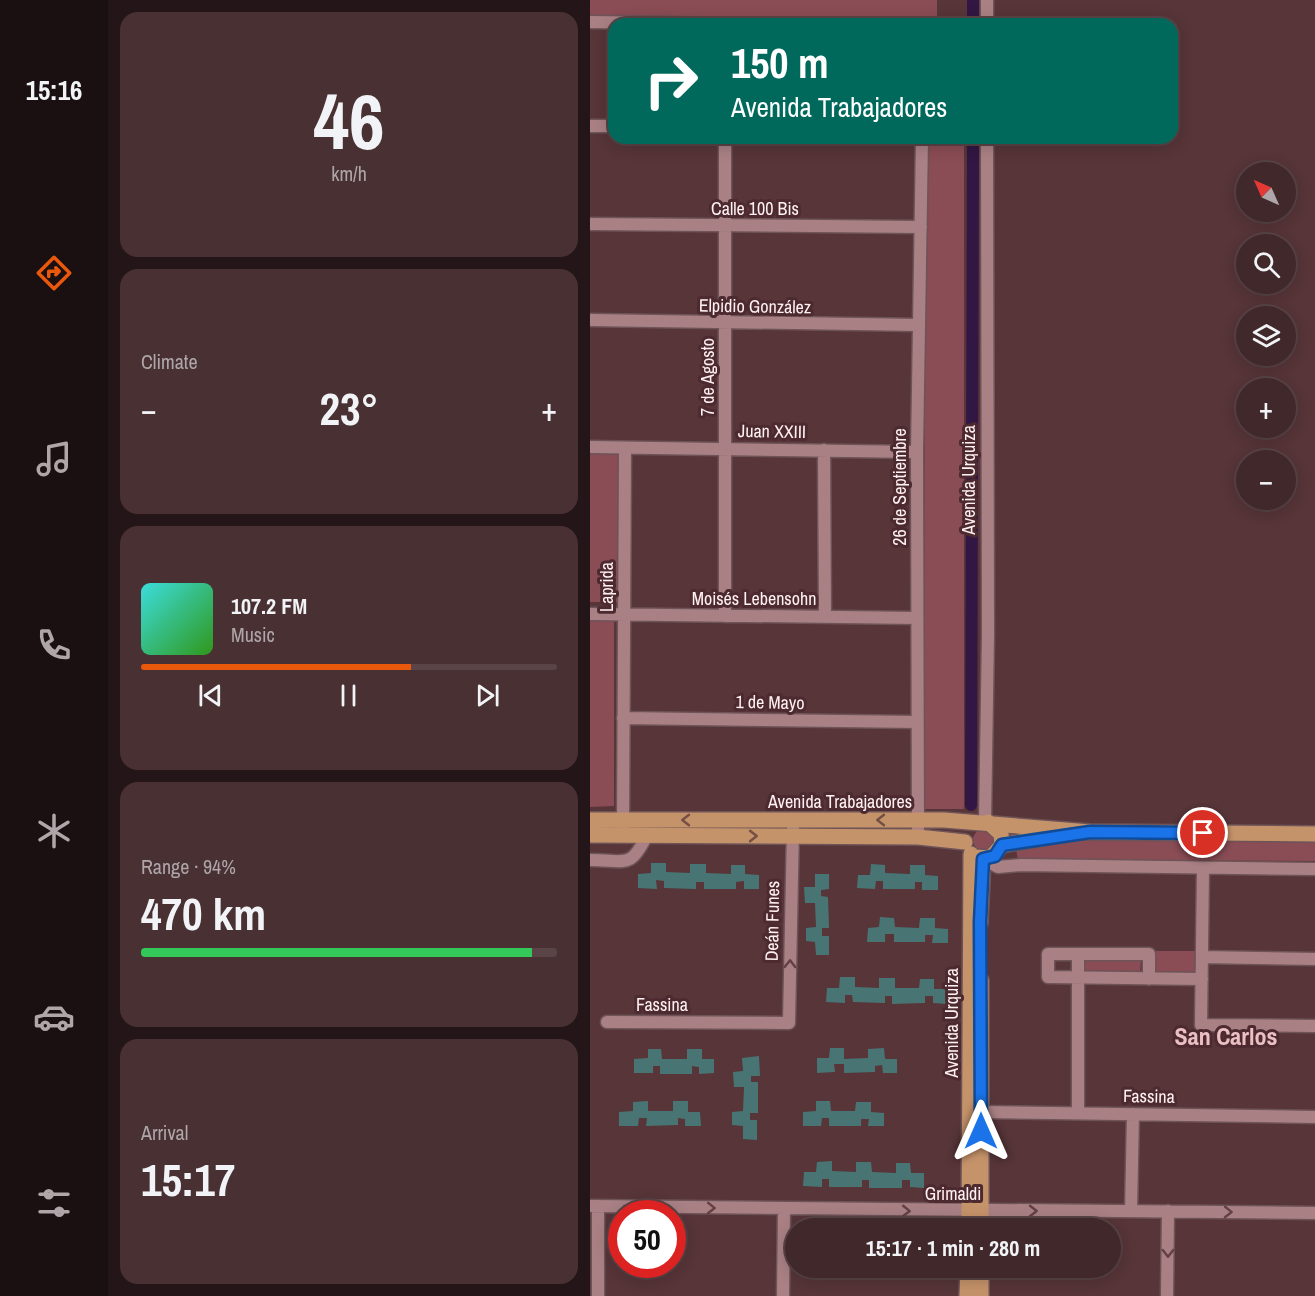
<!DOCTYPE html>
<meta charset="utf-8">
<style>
body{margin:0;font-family:"Archivo Narrow",sans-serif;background:#483033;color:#f1f3f6;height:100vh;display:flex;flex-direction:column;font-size:22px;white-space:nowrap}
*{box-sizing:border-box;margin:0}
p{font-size:20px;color:#aea6a9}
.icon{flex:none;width:33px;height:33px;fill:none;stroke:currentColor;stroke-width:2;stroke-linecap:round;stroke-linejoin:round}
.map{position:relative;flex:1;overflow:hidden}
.details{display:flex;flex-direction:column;gap:12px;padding:12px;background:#241618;width:482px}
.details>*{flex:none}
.banner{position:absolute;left:18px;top:18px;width:570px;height:126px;border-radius:18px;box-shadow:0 3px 15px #0003,0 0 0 2px #5a4447;background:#00695c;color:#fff;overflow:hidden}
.needle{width:39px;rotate:315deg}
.tools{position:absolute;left:646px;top:162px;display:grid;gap:12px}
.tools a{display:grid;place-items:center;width:60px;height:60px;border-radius:50%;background:#41282b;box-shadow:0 3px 15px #0003,0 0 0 2px #5a4447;font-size:30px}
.speed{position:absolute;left:18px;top:1200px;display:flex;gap:12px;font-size:30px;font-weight:700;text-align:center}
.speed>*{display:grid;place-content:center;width:78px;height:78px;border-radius:50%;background:#41282b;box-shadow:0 3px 15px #0003,0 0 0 2px #5a4447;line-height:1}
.speed .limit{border:9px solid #d22;background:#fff;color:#111}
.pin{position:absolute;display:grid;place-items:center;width:51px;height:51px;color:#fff;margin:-26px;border:3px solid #fff;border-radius:50%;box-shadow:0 2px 6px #0007}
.me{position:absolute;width:66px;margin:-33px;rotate:0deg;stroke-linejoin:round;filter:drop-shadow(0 0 4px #0008)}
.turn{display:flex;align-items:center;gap:21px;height:126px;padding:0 24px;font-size:27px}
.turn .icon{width:78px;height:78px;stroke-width:2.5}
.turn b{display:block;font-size:42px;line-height:51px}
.big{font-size:45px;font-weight:800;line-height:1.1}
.details .tile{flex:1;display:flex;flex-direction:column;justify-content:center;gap:9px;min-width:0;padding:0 21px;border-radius:18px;background:#483033}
.details .dial{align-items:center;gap:0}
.dial b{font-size:78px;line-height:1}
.song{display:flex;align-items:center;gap:18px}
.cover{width:72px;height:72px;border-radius:9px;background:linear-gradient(135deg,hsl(180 70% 55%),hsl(110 70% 35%))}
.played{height:6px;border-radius:3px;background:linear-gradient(90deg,#ea580c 65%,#5a4447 65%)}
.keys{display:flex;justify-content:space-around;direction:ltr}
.heat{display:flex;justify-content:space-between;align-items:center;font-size:33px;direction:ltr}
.charge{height:9px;border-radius:4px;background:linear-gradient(90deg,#34c759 94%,#5a4447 0)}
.trip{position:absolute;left:195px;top:1218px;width:336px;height:60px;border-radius:30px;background:#41282b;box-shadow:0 3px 15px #0003,0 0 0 2px #5a4447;font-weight:800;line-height:60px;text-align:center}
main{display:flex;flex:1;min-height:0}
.menu{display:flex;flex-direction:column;width:108px;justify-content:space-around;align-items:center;background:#1a1011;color:#aea6a9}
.menu .icon{width:42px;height:42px}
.menu .active{color:#ea580c}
.menu b{font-size:27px;color:#f1f3f6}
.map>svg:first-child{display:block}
.green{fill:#8a4c55}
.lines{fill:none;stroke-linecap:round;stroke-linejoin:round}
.canal{stroke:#321643;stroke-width:12}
.building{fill:#487573}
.minor-casing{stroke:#6e5357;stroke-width:15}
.major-casing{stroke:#6e5357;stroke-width:18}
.minor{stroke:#a98185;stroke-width:12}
.major{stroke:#c5936a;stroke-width:15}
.oneway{stroke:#764f44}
.oneway2{stroke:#634044}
.route-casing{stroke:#114b97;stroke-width:15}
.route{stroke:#1a73e8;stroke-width:10}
.labels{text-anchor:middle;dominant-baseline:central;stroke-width:6;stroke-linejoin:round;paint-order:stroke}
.street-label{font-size:18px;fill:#fff1f2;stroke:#4c2a2f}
.district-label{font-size:24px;font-weight:bold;fill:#ebc0c4;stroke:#4c2a2f}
</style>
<main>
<nav class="menu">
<b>15:16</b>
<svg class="icon active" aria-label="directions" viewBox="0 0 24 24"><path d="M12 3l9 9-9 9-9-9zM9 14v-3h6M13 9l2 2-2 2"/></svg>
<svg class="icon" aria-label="music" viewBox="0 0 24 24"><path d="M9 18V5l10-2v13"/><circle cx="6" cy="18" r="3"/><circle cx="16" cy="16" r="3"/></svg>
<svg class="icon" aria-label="phone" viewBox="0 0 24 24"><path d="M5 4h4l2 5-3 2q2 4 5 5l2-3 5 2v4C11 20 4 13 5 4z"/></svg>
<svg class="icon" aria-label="climate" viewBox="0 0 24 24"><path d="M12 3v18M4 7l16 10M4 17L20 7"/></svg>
<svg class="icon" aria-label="car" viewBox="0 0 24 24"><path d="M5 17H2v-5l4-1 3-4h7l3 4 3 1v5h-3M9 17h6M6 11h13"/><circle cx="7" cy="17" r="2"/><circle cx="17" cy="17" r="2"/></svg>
<svg class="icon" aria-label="filters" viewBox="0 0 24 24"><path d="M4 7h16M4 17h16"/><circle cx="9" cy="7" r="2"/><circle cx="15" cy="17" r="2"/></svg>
</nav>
<section class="details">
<div class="tile dial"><b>46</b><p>km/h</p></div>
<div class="tile"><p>Climate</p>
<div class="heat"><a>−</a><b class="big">23°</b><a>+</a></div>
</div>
<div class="tile">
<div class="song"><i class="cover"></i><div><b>107.2 FM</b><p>Music</p></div></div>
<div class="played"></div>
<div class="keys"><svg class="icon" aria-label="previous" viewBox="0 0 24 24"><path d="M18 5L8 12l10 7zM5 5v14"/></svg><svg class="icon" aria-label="pause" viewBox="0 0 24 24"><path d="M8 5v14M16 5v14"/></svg><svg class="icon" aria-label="next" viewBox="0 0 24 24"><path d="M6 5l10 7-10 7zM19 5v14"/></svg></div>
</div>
<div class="tile"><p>Range · 94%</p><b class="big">470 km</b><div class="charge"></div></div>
<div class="tile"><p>Arrival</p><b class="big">15:17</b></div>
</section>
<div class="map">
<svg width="726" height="1296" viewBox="0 0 726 1296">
<rect width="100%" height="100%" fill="#573539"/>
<path class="green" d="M0,0H347V19L0,15Z
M335,138H374V809H334Z
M0,454H31L27,602H0Z
M0,620H24V806L0,807Z
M225,827H318V830H225Z
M383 840a11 11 0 1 1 22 0a11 11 0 1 1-22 0Z
M498,838L725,839L726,861L428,860L426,849Z
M566,951H605V972H566Z
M493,959L551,960L550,974L493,973Z"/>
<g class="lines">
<path class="canal" d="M383,24V0
M381,805L383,138"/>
</g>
<path class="building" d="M61,863H76V872L100,873V864H116V873L141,874V865H155V874L169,875V889H154V881L146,882V889H114V882H106V889L74,888V881L66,880L67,889L48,888V874L61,873Z
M281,864L295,865V873L320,874V865H335V875L348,876V890H332V882H325V889H293V881H286L285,889L267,888L268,875H280Z
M225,874H239V889L231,890V896L238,897L239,928H232V936H239V955H226L225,942L216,941V928L226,927L225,903H215L214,887H225Z
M290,917L304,918L305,927L329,928L330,918H345V928L358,929V943H342L343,935H335V942H304V934H295V942H277L278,928L289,927Z
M250,977H265V987L289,988V978H305V988H329L330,979H344V989H357L358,1004L343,1003V996H335V1003L302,1004V996H295V1003L263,1002L262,995H255V1003L236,1002L237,988H249Z
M240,1048H254V1059L278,1058V1049L294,1048L295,1059H307V1073H293L292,1065L285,1066V1072L254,1073V1064H244L245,1072L227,1073V1058H239Z
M58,1049H71L72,1059H97V1049H112V1059H124V1073L109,1074V1067L102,1066V1074H70V1066H63V1073H44V1059L58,1058Z
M169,1056L170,1076H161V1082H168V1113H160V1120H167V1140L153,1139V1126L142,1125V1112L153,1111L154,1087H144L143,1072L153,1071L152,1058Z
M58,1101V1111H83V1101H98V1112H110L111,1126H95V1119L88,1118V1125L56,1126L57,1118H49L48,1126H29V1112L43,1111V1102Z
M226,1101H240L241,1111H265L266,1102H281V1112L294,1113V1126H278L279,1119H271V1126H239V1118H232L231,1126H213V1112L226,1111Z
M242,1161V1171L266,1172V1162H281L282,1172L306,1173V1163H320L321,1173H334V1188L320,1187V1180H312V1188H279V1180H272V1187H239V1179H232V1187L213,1186L214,1172H226L227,1162Z"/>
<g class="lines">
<defs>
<path id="minor" d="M0,22L149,24
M397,24V0
M0,126H24
M0,224L331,227
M0,320L329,325
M0,447L327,452
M234,450L235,616
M0,614L327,618
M135,616V138
M33,718L327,722
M395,822L398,634L397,138
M33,828L35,448
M328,837L327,452L332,138
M394,859L408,867L431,865L726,869
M0,860C36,860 40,870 57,835
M613,869L611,1025L726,1026
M488,954V1113
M612,957L726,959
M559,979V954H458V977L612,979
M17,1022L199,1023L203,828
M391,1112L726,1117
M0,1206L726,1213
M541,1211L543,1114
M8,1296V1206
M193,1296L194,1209
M577,1296L578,1211"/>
<path id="major" d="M0,820H354L500,832L726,834
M0,835L328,837L375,842
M412,845L470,835
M385,857L400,858L412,845L411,834L398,822
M390,923L393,859
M391,980V1228
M379,1228L381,854
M377,1296L378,1268
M391,1296V1268"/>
</defs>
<use href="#minor" class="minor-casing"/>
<use href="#major" class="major-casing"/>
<use href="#minor" class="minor"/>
<use href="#major" class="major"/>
</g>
<defs><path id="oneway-chevron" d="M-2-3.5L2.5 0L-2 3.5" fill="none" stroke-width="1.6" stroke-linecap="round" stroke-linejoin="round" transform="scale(1.5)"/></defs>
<g class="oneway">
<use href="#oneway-chevron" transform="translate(96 820) rotate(-180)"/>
<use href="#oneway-chevron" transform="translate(291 820) rotate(180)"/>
<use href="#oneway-chevron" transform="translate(163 836)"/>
</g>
<g class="oneway2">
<use href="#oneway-chevron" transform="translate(200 964) rotate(-89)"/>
<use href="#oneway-chevron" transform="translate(121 1208) rotate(1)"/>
<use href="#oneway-chevron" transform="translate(316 1211) rotate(1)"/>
<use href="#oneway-chevron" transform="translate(443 1211)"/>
<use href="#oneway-chevron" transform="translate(638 1212) rotate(1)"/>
<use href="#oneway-chevron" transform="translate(578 1253) rotate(90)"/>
</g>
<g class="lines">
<defs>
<path id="route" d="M391,1131L390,922L393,859L405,856L412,845L500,832L613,833"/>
</defs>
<use href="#route" class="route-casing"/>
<use href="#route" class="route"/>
</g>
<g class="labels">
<g class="street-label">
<text x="165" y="208">Calle 100 Bis</text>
<text transform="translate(165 306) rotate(1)">Elpidio González</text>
<text transform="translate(117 377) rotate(-90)">7 de Agosto</text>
<text transform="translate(182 431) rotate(1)">Juan XXIII</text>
<text transform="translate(378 480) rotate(-90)">Avenida Urquiza</text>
<text transform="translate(309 487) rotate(-90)">26 de Septiembre</text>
<text transform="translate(16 587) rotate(-90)">Laprida</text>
<text x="164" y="598">Moisés Lebensohn</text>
<text transform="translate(180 702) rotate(1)">1 de Mayo</text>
<text x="250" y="801">Avenida Trabajadores</text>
<text transform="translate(182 921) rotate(-89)">Deán Funes</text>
<text x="72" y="1004">Fassina</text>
<text transform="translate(361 1023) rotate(-90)">Avenida Urquiza</text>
<text transform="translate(559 1096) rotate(1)">Fassina</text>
<text x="363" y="1193">Grimaldi</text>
</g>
<g class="district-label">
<text x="636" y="1036">San Carlos</text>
</g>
</g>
</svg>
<div class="tools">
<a><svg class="needle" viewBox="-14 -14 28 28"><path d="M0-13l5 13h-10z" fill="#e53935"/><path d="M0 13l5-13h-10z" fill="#aea6a9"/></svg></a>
<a><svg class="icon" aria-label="search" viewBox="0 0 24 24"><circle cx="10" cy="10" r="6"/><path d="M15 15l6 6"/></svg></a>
<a><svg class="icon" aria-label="layers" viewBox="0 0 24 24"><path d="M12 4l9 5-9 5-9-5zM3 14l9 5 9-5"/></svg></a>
<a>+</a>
<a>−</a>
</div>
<div class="speed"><div class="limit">50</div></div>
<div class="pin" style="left:613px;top:833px;background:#d93025"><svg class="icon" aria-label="arrive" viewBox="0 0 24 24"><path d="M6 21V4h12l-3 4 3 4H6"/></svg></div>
<svg class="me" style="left:391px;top:1131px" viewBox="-20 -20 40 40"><path d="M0-17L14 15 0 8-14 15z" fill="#1a73e8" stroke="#fff" stroke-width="4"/></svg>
<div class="trip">15:17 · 1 min · 280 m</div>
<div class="banner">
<div class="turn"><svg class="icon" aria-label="right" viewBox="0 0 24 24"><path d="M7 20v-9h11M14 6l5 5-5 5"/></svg><div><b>150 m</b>Avenida Trabajadores</div></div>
</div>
</div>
</main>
